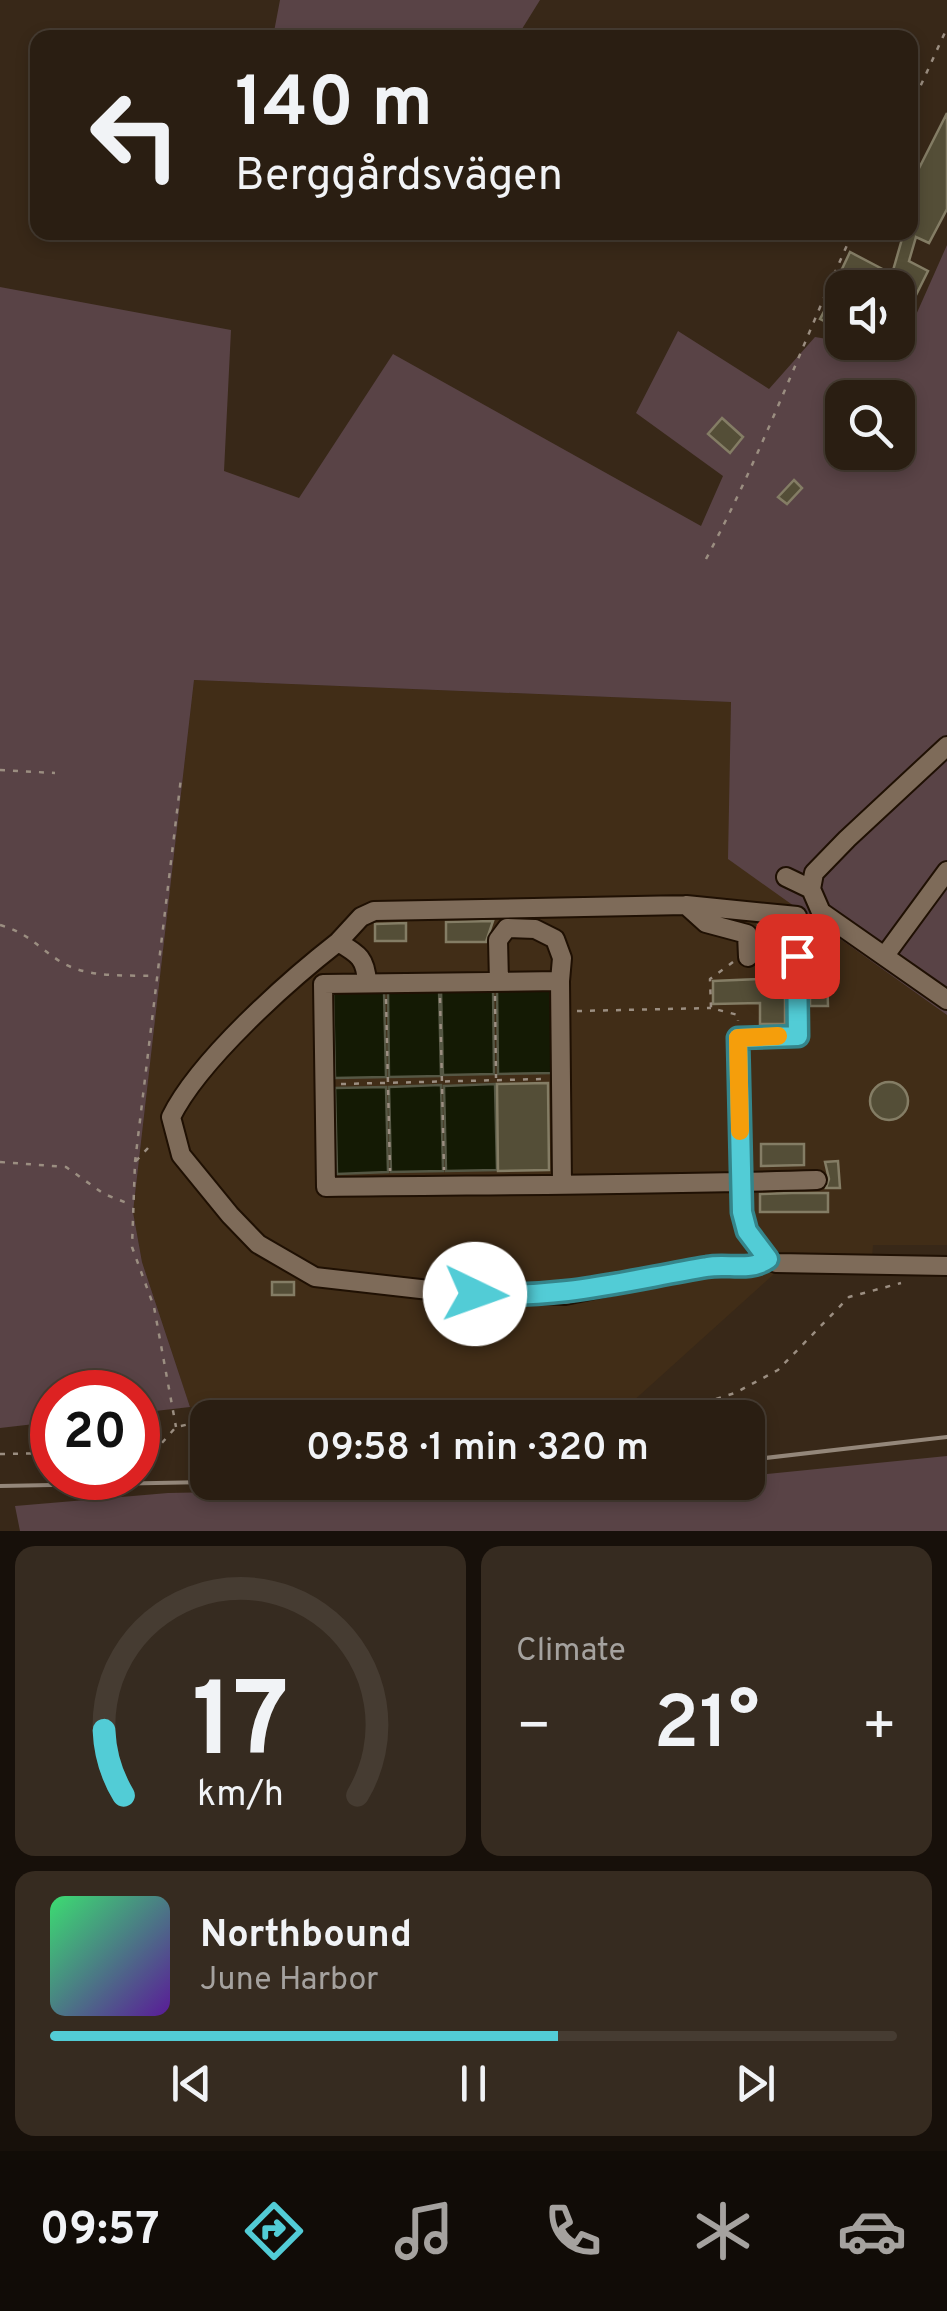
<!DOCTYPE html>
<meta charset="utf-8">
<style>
body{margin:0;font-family:Overpass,sans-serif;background:#362b20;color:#f1f3f6;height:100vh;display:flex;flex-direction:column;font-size:38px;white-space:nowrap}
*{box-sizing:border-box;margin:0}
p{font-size:32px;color:#a5a29f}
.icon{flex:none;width:55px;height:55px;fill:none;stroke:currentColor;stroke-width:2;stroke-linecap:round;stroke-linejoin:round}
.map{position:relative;height:1531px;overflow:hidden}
.side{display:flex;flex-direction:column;gap:15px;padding:15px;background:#17100a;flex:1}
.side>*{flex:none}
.banner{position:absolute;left:30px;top:30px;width:888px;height:210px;border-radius:20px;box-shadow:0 5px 15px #0003,0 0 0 2px #463c32;background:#2a1e12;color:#f1f3f6;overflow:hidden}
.buttons{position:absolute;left:825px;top:270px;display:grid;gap:20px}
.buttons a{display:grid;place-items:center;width:90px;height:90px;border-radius:20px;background:#2a1e12;box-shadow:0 5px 15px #0003,0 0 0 2px #463c32;font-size:50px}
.speed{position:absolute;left:30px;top:1370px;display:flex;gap:20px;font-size:50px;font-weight:700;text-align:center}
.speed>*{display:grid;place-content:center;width:130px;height:130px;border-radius:50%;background:#2a1e12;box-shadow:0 5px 15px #0003,0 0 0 2px #463c32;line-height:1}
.speed .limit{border:15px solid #d22;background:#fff;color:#111}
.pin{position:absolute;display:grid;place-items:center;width:85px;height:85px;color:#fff;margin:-42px;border-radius:20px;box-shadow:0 5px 15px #0006}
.me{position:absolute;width:110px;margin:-55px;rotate:93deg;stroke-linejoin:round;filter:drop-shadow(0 0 8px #0008)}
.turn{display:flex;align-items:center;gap:35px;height:210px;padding:0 40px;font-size:45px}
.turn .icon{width:130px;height:130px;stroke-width:2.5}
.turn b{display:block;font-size:70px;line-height:85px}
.big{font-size:75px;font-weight:600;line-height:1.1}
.side .widget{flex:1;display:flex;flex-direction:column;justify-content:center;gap:15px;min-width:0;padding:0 35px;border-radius:20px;background:#362b20}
.side .dial{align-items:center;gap:0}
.dial svg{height:260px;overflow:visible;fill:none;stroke:#463c32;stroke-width:7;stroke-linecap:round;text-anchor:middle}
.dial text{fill:#f1f3f6;stroke:none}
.song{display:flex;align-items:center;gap:30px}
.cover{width:120px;height:120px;border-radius:15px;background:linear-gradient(135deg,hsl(140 70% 55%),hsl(270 70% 35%))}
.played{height:10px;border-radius:5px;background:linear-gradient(90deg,#52ccd6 60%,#463c32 60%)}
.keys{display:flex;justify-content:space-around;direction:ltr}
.heat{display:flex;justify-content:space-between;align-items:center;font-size:55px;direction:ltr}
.side .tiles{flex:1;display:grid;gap:15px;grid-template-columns:1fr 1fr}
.widget:last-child{grid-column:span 2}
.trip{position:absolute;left:190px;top:1400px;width:575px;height:100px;border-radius:20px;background:#2a1e12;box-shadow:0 5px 15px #0003,0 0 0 2px #463c32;font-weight:600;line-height:100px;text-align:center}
.tab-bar{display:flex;height:160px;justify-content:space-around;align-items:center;background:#110c07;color:#a5a29f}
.tab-bar .icon{width:70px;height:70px}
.tab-bar .active{color:#52ccd6}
.tab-bar b{font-size:45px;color:#f1f3f6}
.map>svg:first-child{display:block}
.built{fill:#412d17}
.green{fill:#594346;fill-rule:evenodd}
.water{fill:#141a04;stroke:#555744;stroke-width:2.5}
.building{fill:#544e37;stroke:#847d65;stroke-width:2.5}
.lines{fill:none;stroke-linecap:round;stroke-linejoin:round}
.minor-casing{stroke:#1f1003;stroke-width:22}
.path{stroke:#9b8e81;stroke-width:2.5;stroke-dasharray:5 8;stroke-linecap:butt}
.minor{stroke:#7e6b59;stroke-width:18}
.rail{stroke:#94877a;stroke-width:4}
.route-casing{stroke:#35858b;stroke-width:25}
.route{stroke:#52ccd6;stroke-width:18}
.slow{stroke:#f59e0b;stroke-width:18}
</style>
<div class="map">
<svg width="947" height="1531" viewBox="0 0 947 1531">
<rect width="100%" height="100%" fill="#382818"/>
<path class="built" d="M194,680L731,702L729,859L947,1015V1245H873L871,1273L774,1274L631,1403L190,1407L142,1262L133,1212Z"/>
<path class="green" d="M280,0H540L517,37H273Z
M947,245V1015L728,859L731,702L194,680L133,1212L142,1262L190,1407L138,1413V1392H52V1422L0,1428V287L231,330L224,471L299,498L393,354L701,526L723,476L636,413L678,331L769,389L815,337L900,351ZM842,398H898V452H842Z
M947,1456V1531H20L15,1506L168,1493L748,1482V1476Z"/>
<path class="water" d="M551,986L552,1073L498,1074L497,987Z
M493,988L494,1074L443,1075L441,989Z
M439,989L441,1076L389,1077L388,990Z
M384,991L386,1077L335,1078L333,992Z
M495,1084L497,1170L446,1171L444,1086Z
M441,1085L443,1171L391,1172L389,1087Z
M386,1087L388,1172L337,1174L335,1088Z"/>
<path class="building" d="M947,113V209L929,243L916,237L909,261L928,271L912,303L898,296V288H877L842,269L850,252L892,274L904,232H910V186Z
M826,308L842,316V330L820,319Z
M722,418L743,437L730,453L708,434Z
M834,428L842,432L836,452L825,447Z
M794,480L802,488L787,504L778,497Z
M493,921L486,942H446V922Z
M406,923V941H375V924Z
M758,925L785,927V1024H760V1003L713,1004V981L759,979Z
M810,973H827L828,1006H810Z
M870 1101a19 19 0 1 1 38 0a19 19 0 1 1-38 0Z
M548,1083L549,1170L498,1171L497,1084Z
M761,1144H804V1165L761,1166Z
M838,1161L840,1188H826L829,1179L825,1162Z
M792,1193H828V1212H760V1194Z
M272,1282H294V1295H272Z"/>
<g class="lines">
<defs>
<path id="minor" d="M947,746L847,839L814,873L811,889L821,912L947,1000
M786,877L811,889
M686,905L706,923L747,934L748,957
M338,942L361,917L374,911L686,905L797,916L798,1036L739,1037L742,1212C748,1232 755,1254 776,1263L947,1266
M886,954L947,871
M499,982L498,940L507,928L535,929L555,939L562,958L560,981
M367,983C366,959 359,954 338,942C288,981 199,1060 171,1117L181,1155L230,1215L258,1244L315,1277L438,1291L565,1295L712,1265L754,1266L767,1259
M562,1184L560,981L323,984L326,1187C490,1185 654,1185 817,1180"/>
</defs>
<use href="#minor" class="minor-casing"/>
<path class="path" d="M910,109L947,28
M706,559C762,454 803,342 853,232
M0,770L55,773
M0,925C30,934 36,946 61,962C87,978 125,975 155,976
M733,962L710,979L711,1008L738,1015V1021
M495,996L496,1078
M440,998L444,1170
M386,999L390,1171
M577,1011L711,1008
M341,1084L543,1079
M148,1148L135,1162L132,1247L154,1307L176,1427
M0,1162L66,1167L104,1194L132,1205
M135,1162L181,778
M240,1418H273
M654,1418L735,1393L778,1370L849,1297L901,1283
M138,1452L161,1444L176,1427L208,1420
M0,1454L52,1453"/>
<use href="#minor" class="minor"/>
<path class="rail" d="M748,1460L947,1437
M0,1486L208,1482"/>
</g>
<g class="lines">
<defs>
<path id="route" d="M475,1294C562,1299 624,1281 707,1267C727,1263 750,1272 768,1259L747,1231L742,1212L738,1038L798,1036L797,956"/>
</defs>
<use href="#route" class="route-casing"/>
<use href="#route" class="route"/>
<path class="slow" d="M740,1131L738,1038L778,1036"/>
</g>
</svg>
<div class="buttons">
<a><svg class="icon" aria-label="sound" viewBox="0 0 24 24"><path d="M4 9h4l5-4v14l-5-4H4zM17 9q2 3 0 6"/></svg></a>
<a><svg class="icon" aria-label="search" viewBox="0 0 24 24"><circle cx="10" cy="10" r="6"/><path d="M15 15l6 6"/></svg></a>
</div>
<div class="speed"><div class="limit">20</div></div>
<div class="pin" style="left:797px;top:956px;background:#d93025"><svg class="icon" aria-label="arrive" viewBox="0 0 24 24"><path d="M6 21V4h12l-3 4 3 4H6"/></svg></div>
<svg class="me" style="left:475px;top:1294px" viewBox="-20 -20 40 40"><circle r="19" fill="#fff"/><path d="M0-13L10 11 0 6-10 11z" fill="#52ccd6"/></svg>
<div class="trip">09:58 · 1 min · 320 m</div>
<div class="banner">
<div class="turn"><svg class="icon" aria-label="left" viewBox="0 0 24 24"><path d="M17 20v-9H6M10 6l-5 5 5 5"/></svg><div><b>140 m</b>Berggårdsvägen</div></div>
</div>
</div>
<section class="side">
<div class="tiles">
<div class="widget dial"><svg viewBox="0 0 100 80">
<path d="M14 69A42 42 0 1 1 86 69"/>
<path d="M14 69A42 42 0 0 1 8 49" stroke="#52ccd6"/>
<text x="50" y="56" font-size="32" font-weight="700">17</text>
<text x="50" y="72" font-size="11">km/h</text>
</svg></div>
<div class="widget"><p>Climate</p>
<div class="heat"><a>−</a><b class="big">21°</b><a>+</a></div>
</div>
<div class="widget">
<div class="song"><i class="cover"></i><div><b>Northbound</b><p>June Harbor</p></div></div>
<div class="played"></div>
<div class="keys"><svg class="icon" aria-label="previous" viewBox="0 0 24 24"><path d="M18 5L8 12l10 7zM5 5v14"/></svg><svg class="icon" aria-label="pause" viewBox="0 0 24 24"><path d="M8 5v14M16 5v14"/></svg><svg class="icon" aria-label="next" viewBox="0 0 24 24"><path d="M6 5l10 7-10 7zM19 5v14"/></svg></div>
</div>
</div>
</section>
<nav class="tab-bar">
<b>09:57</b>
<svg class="icon active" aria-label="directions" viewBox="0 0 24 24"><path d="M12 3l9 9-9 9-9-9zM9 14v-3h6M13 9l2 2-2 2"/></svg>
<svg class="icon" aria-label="music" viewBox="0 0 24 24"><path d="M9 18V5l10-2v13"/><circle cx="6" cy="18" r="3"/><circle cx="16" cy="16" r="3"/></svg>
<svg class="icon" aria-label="phone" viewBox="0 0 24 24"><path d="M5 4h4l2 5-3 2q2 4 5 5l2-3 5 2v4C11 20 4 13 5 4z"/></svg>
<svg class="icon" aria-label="climate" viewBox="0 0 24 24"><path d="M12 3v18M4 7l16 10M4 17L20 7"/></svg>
<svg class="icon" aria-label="car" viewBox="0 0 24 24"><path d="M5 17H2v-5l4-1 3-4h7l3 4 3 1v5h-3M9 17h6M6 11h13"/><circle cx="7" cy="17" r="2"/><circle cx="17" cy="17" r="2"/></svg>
</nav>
